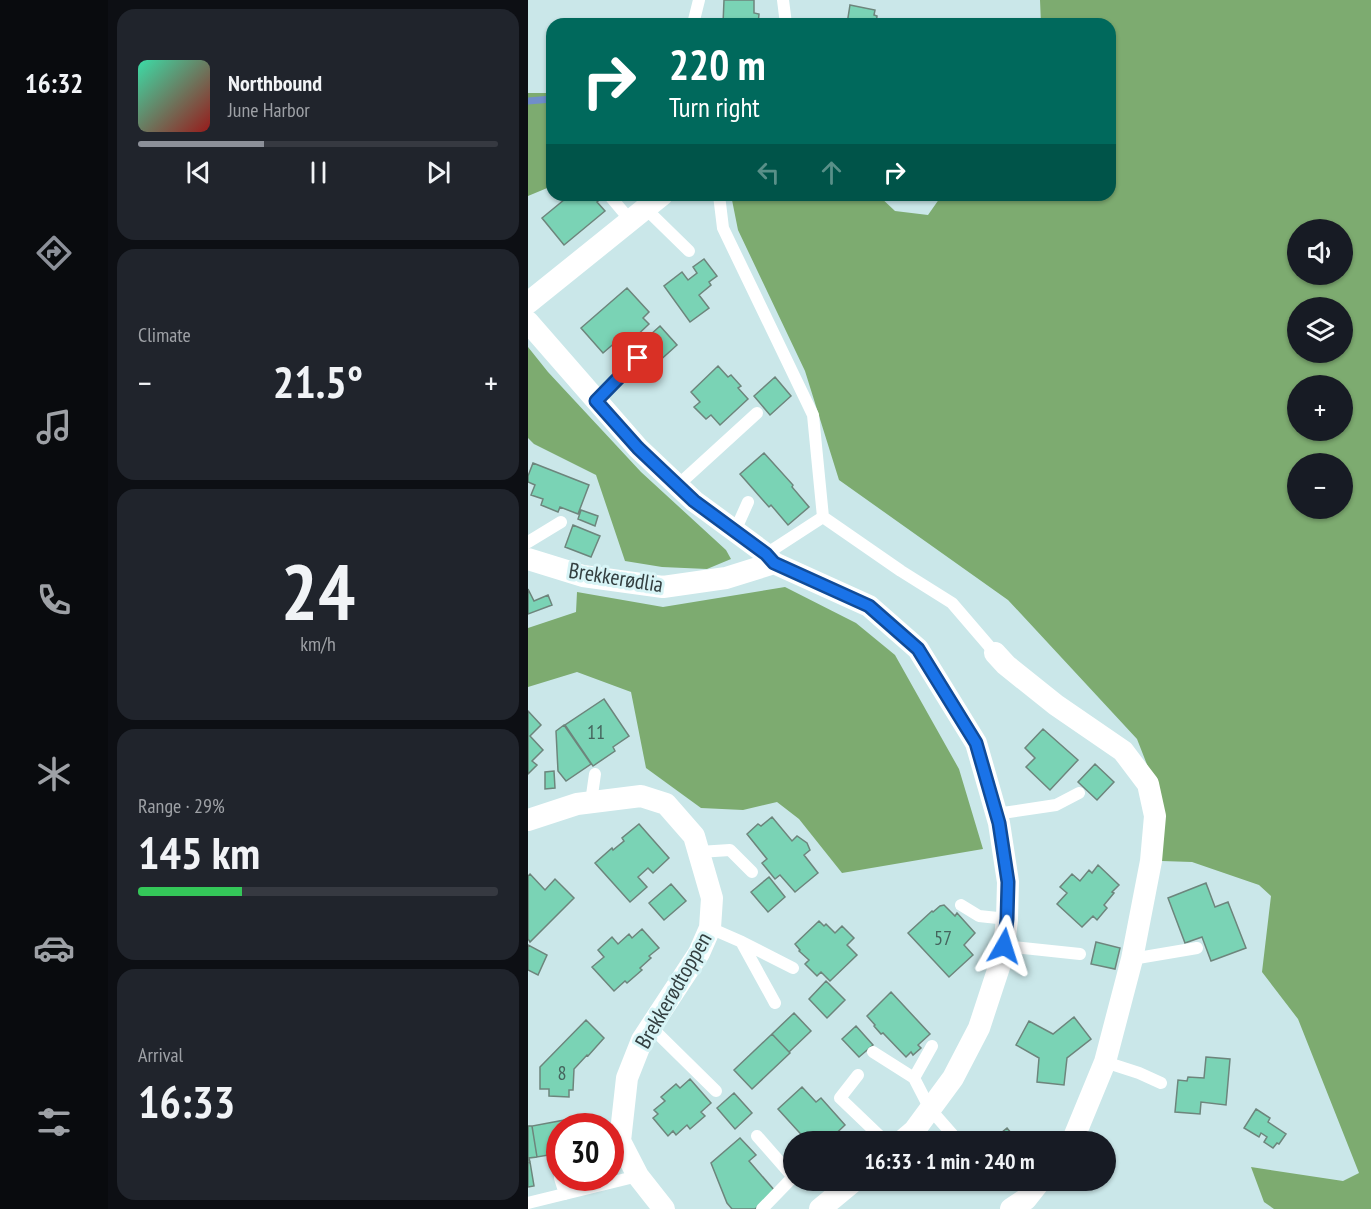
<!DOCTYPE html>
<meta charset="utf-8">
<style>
body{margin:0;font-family:"PT Sans Narrow",sans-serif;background:#20242c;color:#f1f3f6;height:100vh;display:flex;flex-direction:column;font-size:22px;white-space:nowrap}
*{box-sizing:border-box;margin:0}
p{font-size:20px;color:#9ea1a6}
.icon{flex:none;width:33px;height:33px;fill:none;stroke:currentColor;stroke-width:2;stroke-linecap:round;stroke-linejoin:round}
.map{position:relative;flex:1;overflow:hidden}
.details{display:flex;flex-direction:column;gap:9px;padding:9px;background:#0d0f14;width:420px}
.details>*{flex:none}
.top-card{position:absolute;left:18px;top:18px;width:570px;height:183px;border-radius:18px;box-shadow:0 2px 4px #0004;background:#00695c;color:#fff;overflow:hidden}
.tools{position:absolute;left:759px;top:219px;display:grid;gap:12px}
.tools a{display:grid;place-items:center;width:66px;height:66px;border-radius:50%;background:#171b24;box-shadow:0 2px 4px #0004;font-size:30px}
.speed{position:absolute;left:18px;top:1113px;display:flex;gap:12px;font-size:30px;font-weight:700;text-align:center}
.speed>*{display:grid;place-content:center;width:78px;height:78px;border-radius:50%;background:#171b24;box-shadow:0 2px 4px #0004;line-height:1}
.speed .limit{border:9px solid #d22;background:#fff;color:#111}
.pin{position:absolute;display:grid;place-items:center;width:51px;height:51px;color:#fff;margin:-26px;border-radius:12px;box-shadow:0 3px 9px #0006}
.me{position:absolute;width:66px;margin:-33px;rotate:6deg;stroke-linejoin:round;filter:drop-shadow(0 0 4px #0008)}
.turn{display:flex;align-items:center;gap:21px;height:126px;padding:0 24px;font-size:27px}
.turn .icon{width:78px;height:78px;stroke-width:2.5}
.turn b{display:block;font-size:42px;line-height:51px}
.lanes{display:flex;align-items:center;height:57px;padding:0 24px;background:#0003;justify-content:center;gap:30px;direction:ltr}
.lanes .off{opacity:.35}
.big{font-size:45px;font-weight:800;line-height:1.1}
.details .widget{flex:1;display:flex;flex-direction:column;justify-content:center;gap:9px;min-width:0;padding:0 21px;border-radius:18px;background:#20242c}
.details .dial{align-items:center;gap:0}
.dial b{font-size:78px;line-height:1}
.song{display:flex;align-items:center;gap:18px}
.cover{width:72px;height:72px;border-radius:9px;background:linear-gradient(135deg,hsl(160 70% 55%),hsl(0 70% 35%))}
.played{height:6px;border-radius:3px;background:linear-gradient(90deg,#8c9099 35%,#363941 35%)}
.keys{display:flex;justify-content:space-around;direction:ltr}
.heat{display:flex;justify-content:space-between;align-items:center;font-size:33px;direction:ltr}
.charge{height:9px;border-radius:4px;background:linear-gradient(90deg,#34c759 29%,#363941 0)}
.trip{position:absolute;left:255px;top:1131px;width:333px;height:60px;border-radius:30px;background:#171b24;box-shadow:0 2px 4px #0004;font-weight:800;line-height:60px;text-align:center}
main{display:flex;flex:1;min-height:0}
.menu{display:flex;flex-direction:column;width:108px;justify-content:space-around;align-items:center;background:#090b0e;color:#9ea1a6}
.menu .icon{width:42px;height:42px}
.menu .selected{color:#8c9099}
.menu b{font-size:27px;color:#f1f3f6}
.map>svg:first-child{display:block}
.forest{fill:#7dab70;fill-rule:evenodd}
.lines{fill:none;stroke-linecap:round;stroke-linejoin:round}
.stream{stroke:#708eca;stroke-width:7}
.building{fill:#7ad3b5;stroke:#6d857c;stroke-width:1.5}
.lane{stroke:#fff;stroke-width:12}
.street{stroke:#fff;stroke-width:22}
.route-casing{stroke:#114b97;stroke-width:15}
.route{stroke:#1a73e8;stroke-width:10}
.labels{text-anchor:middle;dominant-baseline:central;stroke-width:6;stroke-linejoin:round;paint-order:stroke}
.number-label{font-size:20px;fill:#45645d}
.street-label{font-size:22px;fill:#333f40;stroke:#d7f4f6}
</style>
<main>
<nav class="menu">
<b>16:32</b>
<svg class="icon selected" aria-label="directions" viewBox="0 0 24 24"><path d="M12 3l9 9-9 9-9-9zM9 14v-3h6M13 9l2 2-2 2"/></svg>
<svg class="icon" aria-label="music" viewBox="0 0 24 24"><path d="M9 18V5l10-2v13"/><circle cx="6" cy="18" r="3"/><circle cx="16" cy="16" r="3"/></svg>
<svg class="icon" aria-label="phone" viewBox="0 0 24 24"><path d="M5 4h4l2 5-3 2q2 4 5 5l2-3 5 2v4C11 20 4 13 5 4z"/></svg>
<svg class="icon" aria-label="climate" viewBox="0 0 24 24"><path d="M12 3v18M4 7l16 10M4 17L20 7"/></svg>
<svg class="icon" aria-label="car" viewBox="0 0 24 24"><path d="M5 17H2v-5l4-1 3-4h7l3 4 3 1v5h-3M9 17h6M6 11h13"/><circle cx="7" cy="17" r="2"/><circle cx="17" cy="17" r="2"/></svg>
<svg class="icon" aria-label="filters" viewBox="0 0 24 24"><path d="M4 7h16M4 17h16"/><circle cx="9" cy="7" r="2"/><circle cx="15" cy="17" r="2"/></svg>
</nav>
<section class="details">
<div class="widget">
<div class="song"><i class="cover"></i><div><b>Northbound</b><p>June Harbor</p></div></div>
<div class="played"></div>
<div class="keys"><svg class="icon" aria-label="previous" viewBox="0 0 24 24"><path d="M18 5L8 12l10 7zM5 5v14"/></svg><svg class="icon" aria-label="pause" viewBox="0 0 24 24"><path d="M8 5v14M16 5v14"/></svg><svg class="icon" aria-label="next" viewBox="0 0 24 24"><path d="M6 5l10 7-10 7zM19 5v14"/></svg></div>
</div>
<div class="widget"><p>Climate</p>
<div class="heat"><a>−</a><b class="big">21.5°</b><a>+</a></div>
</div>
<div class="widget dial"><b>24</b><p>km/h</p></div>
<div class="widget"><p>Range · 29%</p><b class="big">145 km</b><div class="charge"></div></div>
<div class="widget"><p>Arrival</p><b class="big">16:33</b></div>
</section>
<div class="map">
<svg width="843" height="1209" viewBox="0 0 843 1209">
<rect width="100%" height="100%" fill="#cae7e9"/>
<path class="forest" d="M512,0H843V1209H746L736,1202L723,1167L815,1181L831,1173L770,1019L734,972L743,896L731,885L664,862L634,861V803L609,739L480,600L311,480L277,371L210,230L203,195H350L367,211L400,215L414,195H582V24H513ZM770,230H814V274H770ZM770,308H814V352H770ZM770,386H814V430H770ZM770,464H814V508H770Z
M0,93H24V186L0,196Z
M0,347L20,372L113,472L198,550L203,559L179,569L134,567L97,561L68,475L6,444L0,438Z
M257,587L328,623L367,655L431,769L455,849L314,873L271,819L249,802L215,810L173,808L118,768L103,692L49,672L0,687V628L48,612L49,592L135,607Z"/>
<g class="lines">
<path class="stream" d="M0,101L24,99"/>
</g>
<path class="building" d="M196,0H226V13L231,14L230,24H195Z
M322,5L347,10L346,15L349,16L348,24H319Z
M42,195H66L71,200L69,202L77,211L36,245L14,218Z
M176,259L189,276L181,282L183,285L171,295L181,308L162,322L136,286L154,272L160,280L169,273L165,267Z
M99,288L121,312L115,318L121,324L103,341L97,334L75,353L53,328Z
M132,326L149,345L128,364L111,345Z
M190,366L200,377L203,375L213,386L210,388L220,399L192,425L183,415L178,419L166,407L172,402L163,392Z
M247,377L263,396L242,415L226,396Z
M236,453L265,485L264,487L281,507L260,525L243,505L241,507L212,474Z
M5,463L61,485L50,514L32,507L30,512L13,505L15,499L3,495L7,485L0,482V476Z
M53,510L70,516L67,526L50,519Z
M45,525L72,536L63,557L37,547Z
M0,589L6,601L20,595L24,605L0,614Z
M76,699L101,736L85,747L87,751L65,766L37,725Z
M0,711L13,725L2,736L15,750L4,761L9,765L0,774Z
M36,725L63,764L38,781L30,771L28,731Z
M515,729L550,760L522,790L498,767L507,758L497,748Z
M567,764L586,782L569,800L550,782Z
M26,771L27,788L17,789V772Z
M244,817L264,841L269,836L279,843L282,850L276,855L290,873L267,892L252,875L247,879L234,863L239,859L219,834L230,824L233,826Z
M111,824L141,858L125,873L120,868L110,877L119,887L102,902L67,863L84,848L85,850L96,841L94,838Z
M570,865L591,885L584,892L586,893L576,905L579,908L569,920L565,916L554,927L529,904L539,893L532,887L544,874L552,881L561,870L564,873Z
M2,874L17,890L27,879L46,898L2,942L0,939V876Z
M241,877L257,897L240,912L223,892Z
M678,883L687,907L700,902L718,948L683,961L674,937L657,943L640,898Z
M143,884L158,901L136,920L121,903Z
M416,905L427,916L429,913L447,933L436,945L445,955L421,977L380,933L404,911L405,912L412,906Z
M291,921L296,926L298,924L307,933L314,926L326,938L319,945L329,955L302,981L293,972L289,976L277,964L281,960L271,951L272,950L267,944Z
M114,929L131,948L121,956L123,958L112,968L114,970L99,983L97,981L86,991L64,967L76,957L70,950L84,937L90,944L101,934L104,938Z
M568,942L592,948L587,969L563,964Z
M0,945L19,955L10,975L0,970Z
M298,981L317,1000L299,1018L281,999Z
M363,992L402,1034L390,1045L393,1048L385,1055L383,1052L378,1057L355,1033L353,1034L346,1026L347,1025L339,1016Z
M266,1013L283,1031L261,1052L244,1034Z
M546,1017L563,1039L539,1058L536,1085L509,1082L511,1058L488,1045L501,1021L525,1034Z
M58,1020L76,1038L60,1056L59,1055L46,1069L45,1090H41V1097L21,1096V1089H12V1067Z
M328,1026L345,1045L331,1057L314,1039Z
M244,1034L262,1053L224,1089L206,1070Z
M678,1057L702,1059L698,1105L673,1102L672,1114L647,1112L650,1080L659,1081L660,1077L676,1078Z
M162,1079L183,1103L173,1112L177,1116L162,1129L159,1125L148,1135L145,1131L140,1136L125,1118L130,1114L126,1110L137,1101L133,1097L148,1084L152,1088Z
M274,1087L288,1102L293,1098L317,1125L299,1142H280L250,1109Z
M206,1093L224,1113L207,1129L189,1108Z
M728,1109L742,1118L740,1122L758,1134L751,1144L749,1143L745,1148L736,1142L739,1137L733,1133L731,1137L716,1128Z
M42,1119L43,1126H32V1153L9,1157L4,1126Z
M65,1120L66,1126H52L51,1122Z
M0,1126H4L9,1157L1,1158L2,1162L0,1163Z
M479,1128L488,1139L490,1137L494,1142H462Z
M212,1138L228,1155L221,1161L247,1191L227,1209H204L199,1203L183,1163Z
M2,1162L6,1186L0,1187V1163Z
M453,1180H472L464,1187L459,1182L456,1184Z"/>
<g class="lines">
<path class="lane" d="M255,0L258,24
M165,24L171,0
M81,195L102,220
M191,195L195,228L285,415L295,517L238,554
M117,208L161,251
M68,401L110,358
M149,486L229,413
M295,517L373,571L424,603L467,653
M207,531L220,502
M0,542L33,522
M63,802L67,774
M468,814L528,805L551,793
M171,852L202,850L224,872
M433,905L451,916L479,919
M182,928L214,942L265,968
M214,943L247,1003
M476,946L552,954
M604,959L669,948
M123,1027L188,1091
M404,1046L386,1078L402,1109L431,1142
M345,1052L386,1078
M577,1062L611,1073L633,1083
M330,1075L312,1098L358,1142
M229,1136L265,1177L234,1209
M28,1162L32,1174
M32,1178L37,1194
M0,1203L110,1176"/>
<path class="street" d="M0,303L134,195
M0,322L110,448L166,501L238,554L246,563L341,606L390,649L448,743L471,823L480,882L479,919L475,955L451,1028L425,1078L386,1131L373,1142
M0,559L55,576L135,587L198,578L246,563
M467,653L478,665L528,705L595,751L620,784L627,816L623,861L604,959L577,1062L544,1142
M0,820L49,804L113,796L138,804L166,836L184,898L182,928L171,953L114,1040L99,1078L92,1141L110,1176L136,1209
M292,1209L327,1180
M483,1209L498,1199L513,1180"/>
</g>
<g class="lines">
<defs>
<path id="route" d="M110,358L68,401L110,448L166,501L238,554L246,563L341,606L390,649L448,743L471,823L480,882L479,919L476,946"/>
</defs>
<use href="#route" class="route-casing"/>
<use href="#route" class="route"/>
</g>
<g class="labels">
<g class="number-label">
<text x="68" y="732">11</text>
<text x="415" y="938">57</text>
<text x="34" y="1073">8</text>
</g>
<g class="street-label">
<text transform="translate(88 577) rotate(9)">Brekkerødlia</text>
<text transform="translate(145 990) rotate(-60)">Brekkerødtoppen</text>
</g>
</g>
</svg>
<div class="tools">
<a><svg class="icon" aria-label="sound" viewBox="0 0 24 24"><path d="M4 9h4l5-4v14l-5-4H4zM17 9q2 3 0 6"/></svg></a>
<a><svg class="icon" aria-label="layers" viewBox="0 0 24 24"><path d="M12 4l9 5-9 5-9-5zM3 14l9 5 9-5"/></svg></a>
<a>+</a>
<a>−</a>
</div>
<div class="speed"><div class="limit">30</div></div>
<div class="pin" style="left:110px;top:358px;background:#d93025"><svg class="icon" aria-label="arrive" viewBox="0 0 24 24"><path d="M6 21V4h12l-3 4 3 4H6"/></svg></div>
<svg class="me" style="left:476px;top:946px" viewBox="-20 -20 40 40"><path d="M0-17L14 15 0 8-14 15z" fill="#1a73e8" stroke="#fff" stroke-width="4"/></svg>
<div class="trip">16:33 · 1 min · 240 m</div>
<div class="top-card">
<div class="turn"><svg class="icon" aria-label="right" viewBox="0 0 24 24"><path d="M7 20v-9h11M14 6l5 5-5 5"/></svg><div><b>220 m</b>Turn right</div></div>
<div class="lanes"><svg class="icon off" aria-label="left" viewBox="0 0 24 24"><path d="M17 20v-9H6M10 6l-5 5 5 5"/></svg><svg class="icon off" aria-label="ahead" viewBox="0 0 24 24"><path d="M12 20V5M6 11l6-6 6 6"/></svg><svg class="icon" aria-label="right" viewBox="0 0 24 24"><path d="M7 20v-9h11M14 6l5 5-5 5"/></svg></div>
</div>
</div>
</main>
